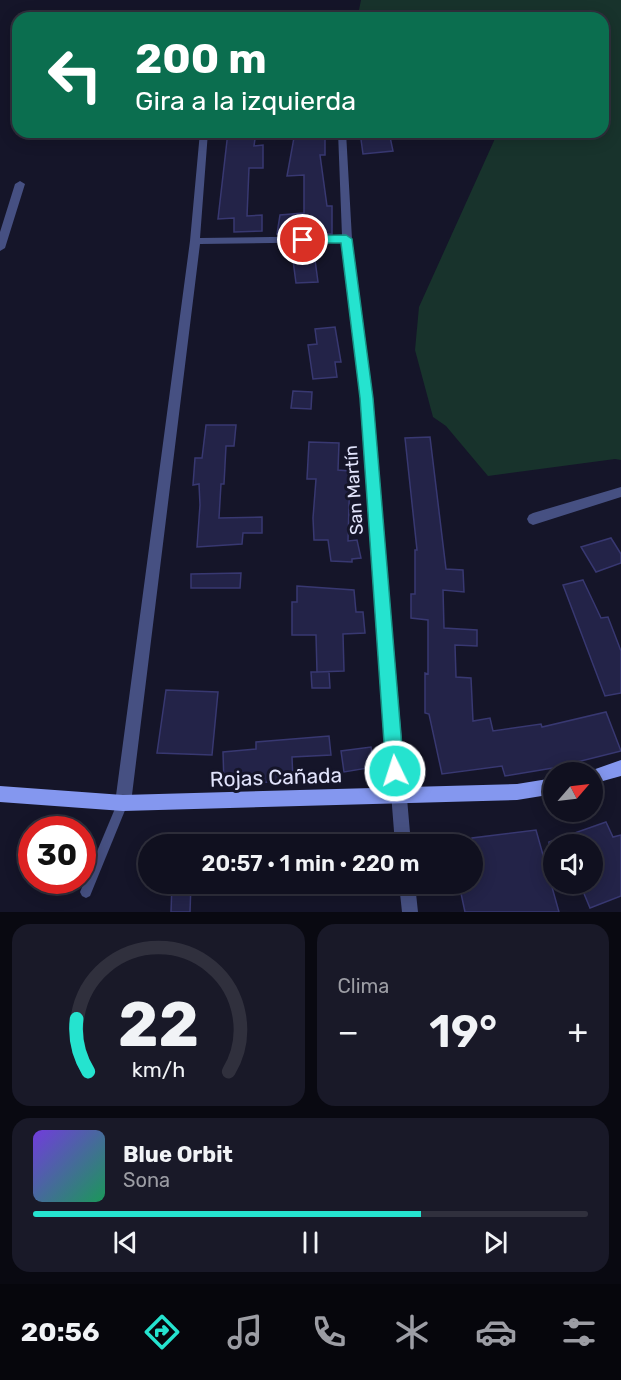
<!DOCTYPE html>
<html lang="es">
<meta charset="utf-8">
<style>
body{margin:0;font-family:Rubik,sans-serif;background:#191928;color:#f1f3f6;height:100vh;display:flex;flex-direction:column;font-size:22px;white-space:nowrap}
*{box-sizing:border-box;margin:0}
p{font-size:20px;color:#9c9da4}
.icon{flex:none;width:33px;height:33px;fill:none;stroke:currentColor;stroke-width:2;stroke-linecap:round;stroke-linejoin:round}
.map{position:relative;height:912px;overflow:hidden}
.panel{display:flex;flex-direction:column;gap:12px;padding:12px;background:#090911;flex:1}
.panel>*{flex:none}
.top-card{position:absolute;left:12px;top:12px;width:597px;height:126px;border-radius:18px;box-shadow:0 3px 15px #0003,0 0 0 2px #30303d;background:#0b6e4f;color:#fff;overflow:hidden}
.needle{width:39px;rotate:62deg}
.tools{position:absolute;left:543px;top:762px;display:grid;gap:12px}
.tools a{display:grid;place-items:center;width:60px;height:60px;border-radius:50%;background:#10101f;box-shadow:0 3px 15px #0003,0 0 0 2px #30303d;font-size:30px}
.speed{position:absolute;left:18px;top:816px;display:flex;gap:12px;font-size:30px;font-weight:700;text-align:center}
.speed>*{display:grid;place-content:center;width:78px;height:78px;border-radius:50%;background:#10101f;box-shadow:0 3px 15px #0003,0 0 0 2px #30303d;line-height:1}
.speed .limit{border:9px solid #d22;background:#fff;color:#111}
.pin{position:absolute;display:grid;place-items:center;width:51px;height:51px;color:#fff;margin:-26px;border:3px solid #fff;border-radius:50%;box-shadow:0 2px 6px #0007}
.me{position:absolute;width:66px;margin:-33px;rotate:356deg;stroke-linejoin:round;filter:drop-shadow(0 0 4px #0008)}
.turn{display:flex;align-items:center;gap:21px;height:126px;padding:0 24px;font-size:27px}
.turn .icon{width:78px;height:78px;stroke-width:2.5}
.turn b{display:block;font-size:42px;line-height:51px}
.big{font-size:45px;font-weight:600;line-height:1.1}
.panel .card{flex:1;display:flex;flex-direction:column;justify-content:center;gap:9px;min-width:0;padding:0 21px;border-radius:18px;background:#191928}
.panel .dial{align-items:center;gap:0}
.dial svg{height:156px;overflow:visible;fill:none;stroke:#30303d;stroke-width:7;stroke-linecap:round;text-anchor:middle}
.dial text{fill:#f1f3f6;stroke:none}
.song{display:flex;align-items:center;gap:18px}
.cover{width:72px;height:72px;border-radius:9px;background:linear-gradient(135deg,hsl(260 70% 55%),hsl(150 70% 35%))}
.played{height:6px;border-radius:3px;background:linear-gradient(90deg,#25e3cf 70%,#30303d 70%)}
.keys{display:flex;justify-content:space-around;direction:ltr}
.heat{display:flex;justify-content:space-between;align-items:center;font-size:33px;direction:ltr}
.panel .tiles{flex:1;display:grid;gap:12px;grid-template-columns:1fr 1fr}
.card:last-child{grid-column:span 2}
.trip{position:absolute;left:138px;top:834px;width:345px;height:60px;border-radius:30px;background:#10101f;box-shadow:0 3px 15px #0003,0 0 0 2px #30303d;font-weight:600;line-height:60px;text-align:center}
.dock{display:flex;height:96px;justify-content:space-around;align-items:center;background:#06060c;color:#9c9da4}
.dock .icon{width:42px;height:42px}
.dock .on{color:#25e3cf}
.dock b{font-size:27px;color:#f1f3f6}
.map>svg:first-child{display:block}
.green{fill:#18332c}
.building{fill:#232348;stroke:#383871;stroke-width:1.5}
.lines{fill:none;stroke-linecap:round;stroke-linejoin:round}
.service{fill:#465082;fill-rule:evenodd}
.minor{fill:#465082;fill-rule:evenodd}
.secondary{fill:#8497ef;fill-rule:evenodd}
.route{fill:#25e3cf;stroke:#189487;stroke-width:1.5}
.labels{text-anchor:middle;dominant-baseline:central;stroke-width:6;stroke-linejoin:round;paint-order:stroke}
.street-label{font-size:18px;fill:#e1e3fb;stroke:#151529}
.near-street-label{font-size:21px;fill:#e1e3fb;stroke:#151529}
</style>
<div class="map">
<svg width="621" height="912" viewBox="0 0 621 912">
<rect width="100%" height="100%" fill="#151529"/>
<path class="green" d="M361,0H621V460L615,459L488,476L446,426L433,417L415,350L419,307L498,132H603V18H364L359,10Z"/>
<path class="building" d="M228,132H256L254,146L263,145V168H249L247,216L262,215V231L234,232V218L218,219Z
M295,132L325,135V155H320L327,206H332V234H277L280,215L304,213V175L287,176Z
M360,132H389L393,151L363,154Z
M291,245H313L318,282L296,283Z
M335,327L341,362H335L337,377L313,379L308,345L317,344L315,329Z
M293,391L312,392L311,409L291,408Z
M206,425H236L234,446H226L224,484H221L219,518L262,517V533H243L242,544L197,547L200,505L199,484L193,485L195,458H202Z
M430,437L446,569L463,570L464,592L443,590L444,628L477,630V646L455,645L456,677L471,678L473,721L490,718L493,731L541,724L542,727L606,712L621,751L553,768L505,776L502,766L442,774L429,714L425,713V673L428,674V620L411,618V594H415V550H417L405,438Z
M309,442L339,443L338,470L350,471L348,541L357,540L361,558L352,559V562L331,561L328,540H314L313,518L316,479H307Z
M611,538L621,554V563L596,572L581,547Z
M241,573L240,588H191V574Z
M583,580L601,618L608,617L621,651V693L605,696L563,585Z
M297,586L354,590L356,612H363L365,633L343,634L344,671L317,672L316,635H292V602H297Z
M311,672H329L330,688H312Z
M166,690L218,692L212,755L157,753Z
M329,736L331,755L292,757L293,781L224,784L223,752L256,749V742Z
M371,747L374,767L344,772L341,751Z
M606,822L613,837L621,835V896L590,908L580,884H592V844H549V842Z
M536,830L559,912H465L459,884H472V838Z
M172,884H191L190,912H171Z"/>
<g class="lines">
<path class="service" d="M123,798L127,799L128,803L90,896L86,898L82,896L80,892L119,799Z"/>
<path class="minor" d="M200,132H208L200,238L342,236L338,132H346L352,239L372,398L411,844H395L360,398L342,242L200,244L131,803L128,808L123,811L118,808L115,803L190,241Z
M20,181L25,184L5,248L0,251V232L15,184Z
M621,487V497L533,525L529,523L527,519L529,515L533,513Z
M399,884H415L418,912H402Z"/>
<path class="secondary" d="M621,760V776L592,784V772H587Z
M554,778V794L517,800L123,811L0,802V786L123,795L517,784Z"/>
</g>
<path class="route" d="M346,235L352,239L373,398L404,771L401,777L395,780L389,777L386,771L360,398L341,243H303L298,240L303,236Z"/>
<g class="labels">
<g class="street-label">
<text transform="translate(354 490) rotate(-94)">San Martín</text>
</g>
<g class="near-street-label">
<text transform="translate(276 777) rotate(-2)">Rojas Cañada</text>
</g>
</g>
</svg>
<div class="tools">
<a><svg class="needle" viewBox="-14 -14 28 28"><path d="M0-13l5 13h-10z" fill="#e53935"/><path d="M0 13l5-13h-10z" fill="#9c9da4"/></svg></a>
<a><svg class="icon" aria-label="sound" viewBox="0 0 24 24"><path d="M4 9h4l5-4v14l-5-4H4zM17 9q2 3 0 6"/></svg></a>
</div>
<div class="speed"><div class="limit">30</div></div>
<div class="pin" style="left:303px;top:240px;background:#d93025"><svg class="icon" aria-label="arrive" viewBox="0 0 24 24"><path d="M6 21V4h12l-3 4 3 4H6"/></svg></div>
<svg class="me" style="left:395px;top:771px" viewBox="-20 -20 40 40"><circle r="17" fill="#25e3cf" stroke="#fff" stroke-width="3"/><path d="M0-11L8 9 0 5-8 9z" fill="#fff"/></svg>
<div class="trip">20:57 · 1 min · 220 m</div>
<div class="top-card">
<div class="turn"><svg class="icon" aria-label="left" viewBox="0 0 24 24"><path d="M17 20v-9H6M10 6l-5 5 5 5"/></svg><div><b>200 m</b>Gira a la izquierda</div></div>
</div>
</div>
<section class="panel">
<div class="tiles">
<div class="card dial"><svg viewBox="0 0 100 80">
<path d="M14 69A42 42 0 1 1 86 69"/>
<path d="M14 69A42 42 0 0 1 8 42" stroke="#25e3cf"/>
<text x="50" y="56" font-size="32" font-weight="700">22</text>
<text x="50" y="72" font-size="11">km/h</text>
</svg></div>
<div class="card"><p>Clima</p>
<div class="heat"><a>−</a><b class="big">19°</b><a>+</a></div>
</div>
<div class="card">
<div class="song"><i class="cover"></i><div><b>Blue Orbit</b><p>Sona</p></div></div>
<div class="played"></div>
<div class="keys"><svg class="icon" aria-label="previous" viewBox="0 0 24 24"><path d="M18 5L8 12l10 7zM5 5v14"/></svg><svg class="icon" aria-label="pause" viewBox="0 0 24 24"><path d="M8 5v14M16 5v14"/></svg><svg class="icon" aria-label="next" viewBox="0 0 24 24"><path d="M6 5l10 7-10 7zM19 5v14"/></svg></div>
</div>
</div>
</section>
<nav class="dock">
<b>20:56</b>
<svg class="icon on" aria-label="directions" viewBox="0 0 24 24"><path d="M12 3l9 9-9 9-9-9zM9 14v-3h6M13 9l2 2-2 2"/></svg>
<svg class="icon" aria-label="music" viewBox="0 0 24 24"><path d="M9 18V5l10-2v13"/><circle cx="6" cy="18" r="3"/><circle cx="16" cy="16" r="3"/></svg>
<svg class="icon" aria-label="phone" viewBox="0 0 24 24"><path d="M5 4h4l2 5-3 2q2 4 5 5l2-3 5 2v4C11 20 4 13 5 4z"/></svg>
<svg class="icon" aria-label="climate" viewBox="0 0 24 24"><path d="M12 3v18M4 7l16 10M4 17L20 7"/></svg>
<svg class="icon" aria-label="car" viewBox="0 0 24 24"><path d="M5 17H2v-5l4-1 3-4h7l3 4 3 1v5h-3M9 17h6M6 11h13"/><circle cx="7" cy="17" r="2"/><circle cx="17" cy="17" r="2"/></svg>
<svg class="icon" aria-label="filters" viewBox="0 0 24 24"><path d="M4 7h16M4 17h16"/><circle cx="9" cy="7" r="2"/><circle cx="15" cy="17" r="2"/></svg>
</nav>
